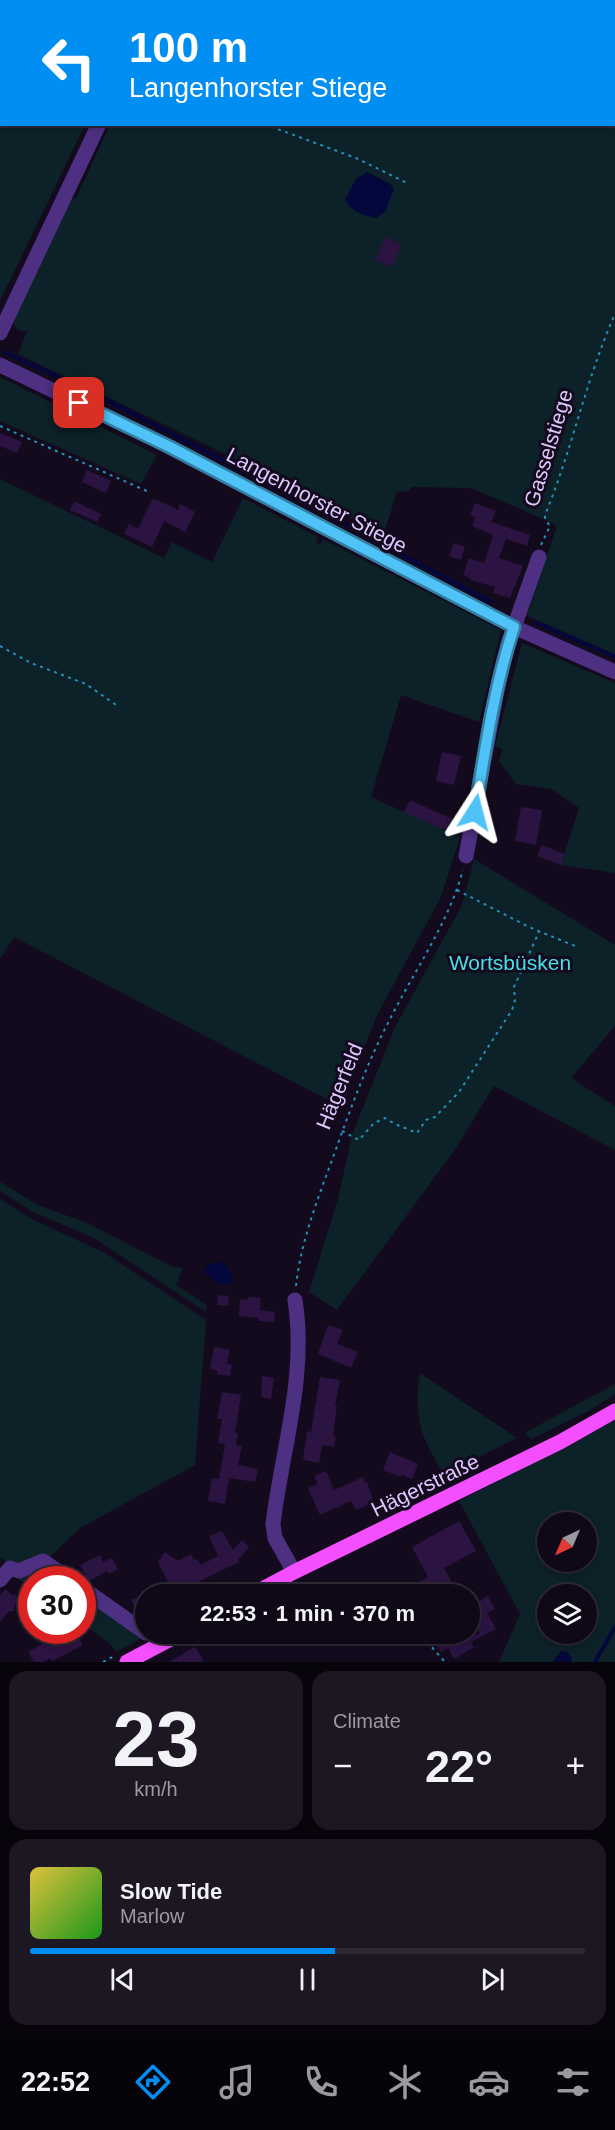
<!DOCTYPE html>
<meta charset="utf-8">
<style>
body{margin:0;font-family:Arial,sans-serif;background:#1d1623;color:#f1f3f6;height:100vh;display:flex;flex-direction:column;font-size:22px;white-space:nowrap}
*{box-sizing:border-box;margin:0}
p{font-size:20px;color:#9b9aa1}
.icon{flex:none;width:33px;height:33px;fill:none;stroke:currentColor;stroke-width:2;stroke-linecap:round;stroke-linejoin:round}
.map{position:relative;height:1662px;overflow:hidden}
.drawer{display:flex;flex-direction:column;gap:9px;padding:9px;background:#08040c;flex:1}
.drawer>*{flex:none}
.hud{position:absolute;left:0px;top:0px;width:615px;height:126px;box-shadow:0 3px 9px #0003,0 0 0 2px #2f2935;background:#008ef2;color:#fff;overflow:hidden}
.needle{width:39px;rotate:224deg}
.controls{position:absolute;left:537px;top:1512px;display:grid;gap:12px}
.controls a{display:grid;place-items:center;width:60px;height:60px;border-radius:50%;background:#0f0816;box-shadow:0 3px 9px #0003,0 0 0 2px #2f2935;font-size:30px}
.speed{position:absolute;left:18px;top:1566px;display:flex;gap:12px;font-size:30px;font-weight:700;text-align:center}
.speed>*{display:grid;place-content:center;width:78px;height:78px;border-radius:50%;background:#0f0816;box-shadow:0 3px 9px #0003,0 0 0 2px #2f2935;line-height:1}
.speed .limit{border:9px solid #d22;background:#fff;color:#111}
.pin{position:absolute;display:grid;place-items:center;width:51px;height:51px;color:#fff;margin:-26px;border-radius:12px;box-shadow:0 3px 9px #0006}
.me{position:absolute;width:66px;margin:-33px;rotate:9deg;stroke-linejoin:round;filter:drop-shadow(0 0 4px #0008)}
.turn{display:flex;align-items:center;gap:21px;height:126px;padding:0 30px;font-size:27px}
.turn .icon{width:78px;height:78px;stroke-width:2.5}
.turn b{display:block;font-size:42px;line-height:51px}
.big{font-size:45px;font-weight:800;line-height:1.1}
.drawer .card{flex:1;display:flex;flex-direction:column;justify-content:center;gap:9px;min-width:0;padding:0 21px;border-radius:18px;background:#1d1623}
.drawer .dial{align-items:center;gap:0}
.dial b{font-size:78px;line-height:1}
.song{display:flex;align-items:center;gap:18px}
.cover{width:72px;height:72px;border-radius:9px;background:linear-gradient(135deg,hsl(50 70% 55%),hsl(120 70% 35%))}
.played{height:6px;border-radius:3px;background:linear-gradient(90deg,#008ef2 55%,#2f2935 55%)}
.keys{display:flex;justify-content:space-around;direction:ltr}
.heat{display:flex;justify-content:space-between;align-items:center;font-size:33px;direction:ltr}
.drawer .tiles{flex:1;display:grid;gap:9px;grid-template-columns:1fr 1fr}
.card:last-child{grid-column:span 2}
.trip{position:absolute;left:135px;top:1584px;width:345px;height:60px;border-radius:30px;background:#0f0816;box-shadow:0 3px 9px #0003,0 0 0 2px #2f2935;font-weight:800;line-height:60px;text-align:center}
.dock{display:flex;height:96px;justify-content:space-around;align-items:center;background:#060309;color:#9b9aa1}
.dock .icon{width:42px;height:42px}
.dock .active{color:#008ef2}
.dock b{font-size:27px;color:#f1f3f6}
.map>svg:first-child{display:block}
.green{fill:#0c2128;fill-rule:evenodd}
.water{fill:#04073c}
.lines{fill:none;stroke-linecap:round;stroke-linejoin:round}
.stream{stroke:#04073c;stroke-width:4}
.building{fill:#2b1441}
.path{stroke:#2192b8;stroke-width:2;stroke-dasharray:3 4.5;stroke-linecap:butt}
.minor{stroke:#4d3082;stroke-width:15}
.major{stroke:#f44eff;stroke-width:15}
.route-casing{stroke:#337fa1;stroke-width:15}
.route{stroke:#4fc3f7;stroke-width:10}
.labels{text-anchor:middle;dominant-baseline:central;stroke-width:6;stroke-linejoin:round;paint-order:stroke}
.street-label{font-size:21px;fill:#dfc7ff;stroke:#140a1e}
.park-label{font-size:21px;fill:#48dfe9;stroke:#140a1e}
</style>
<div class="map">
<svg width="615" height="1662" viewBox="0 0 615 1662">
<rect width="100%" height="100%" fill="#140a1e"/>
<path class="green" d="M0,0L5,1L2,2V124L85,125L0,301Z
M39,0H615V654L527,616L556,529L555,524L471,488L412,487L409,491L397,492L383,536L293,487L18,354L27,331L18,330L14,325V319L71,200L76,198L110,125L614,124V2H41ZM367,172L390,184L376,218L355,211L346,200L356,179Z
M0,377L157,455L141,484L0,421Z
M0,479L164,558L172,542L212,562L243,498L318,537L316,543L320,545L323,539L501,630L479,722L401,695L371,797L460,837L441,897L376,1017L342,1107L14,937L0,959Z
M522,643L615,683V873L561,865L579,808L551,789L516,784L499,761L502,749L495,746Z
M474,859L615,945V1026L571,1078L615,1106V1150L494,1086L454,1151L337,1310L309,1292L338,1199L352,1135L395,1027L462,905Z
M0,1182L38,1205L87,1223L171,1266L183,1268L176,1285L207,1305L206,1312L92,1237L35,1213L0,1191Z
M0,1199L32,1219L105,1253L206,1320L195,1465L80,1528L48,1559L25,1565L10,1564L0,1557Z
M420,1373L517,1438L444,1474C421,1439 413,1416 420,1373Z
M615,1384V1394L592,1409L532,1439L524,1433Z
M615,1420V1662H571L572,1658L556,1656L553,1662H499L520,1614L459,1501ZM548,1522H586V1562H548ZM548,1594H586V1634H548Z
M42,1564L65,1579L32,1580L31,1588L17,1578Z
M83,1592L146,1636L117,1652L109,1643L83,1624Z"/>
<path class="water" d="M367,172L390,184L394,189L385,212L376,218C364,216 350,211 345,200L356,179Z
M224,1261L233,1278L230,1285L219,1284L205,1273C205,1261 215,1265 224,1261Z
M561,1651L567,1652L572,1658L571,1662H553Z"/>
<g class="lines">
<path class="stream" d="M4,352L74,384
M95,394L366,535
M393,550L491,602
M537,623L615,657
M595,1662L615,1627"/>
</g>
<path class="building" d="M386,237L402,245L391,267L375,260Z
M0,433L22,442L17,453L0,446Z
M87,470L111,481L106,493L82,482Z
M153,498L178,510L180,504L195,512L185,532L164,521L152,547L124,534L129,524L138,529Z
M74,501L101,514L97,522L70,510Z
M475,503L496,511L491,522L530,535L527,546L506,539L499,558L523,566L510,598L493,593L495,587L470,580L471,578L463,575L469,558L484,563L493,535L472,526L475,517L470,515Z
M454,543L465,547L461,560L449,556Z
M442,752L461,756L454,785L436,781Z
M410,800L459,822L457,832L442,829L404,812Z
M521,807L542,810L536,845L515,841Z
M542,845L565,854L561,865L537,856Z
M218,1295L229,1296L228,1306L217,1305Z
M248,1297L261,1298L260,1310L275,1312L274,1322L259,1321V1318L239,1316L240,1299L248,1300Z
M328,1325L343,1330L337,1344L358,1352L351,1368L318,1354Z
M214,1347L230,1350L227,1364L232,1365L230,1376L217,1374V1371L210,1369Z
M262,1376L274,1378L271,1399L261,1397Z
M320,1377L340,1380L335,1406H337L333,1435L336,1436L334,1447L322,1445L319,1463L303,1460L307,1431L311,1432Z
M222,1392L241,1395L235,1433H238L236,1445L242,1446L238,1465L258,1469L255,1482L229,1478L225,1504L208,1501L212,1478L219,1479L225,1444L218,1443L222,1419H217Z
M390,1452L418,1464L412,1479L402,1475L401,1477L383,1470Z
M326,1471L334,1490L363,1477L365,1483L367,1482L374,1502L356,1510L351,1501L320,1515L308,1488L318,1484L314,1476Z
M459,1521L476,1551L444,1568L458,1594H397L428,1577L412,1547Z
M222,1531L233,1550L242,1540L249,1547L238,1560L239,1562L174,1594L158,1562L165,1552L178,1561L191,1554L194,1560L197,1559L201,1565L218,1556L209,1536Z
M100,1555L103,1562L112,1558L118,1569L109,1574L107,1571L89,1581L80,1565Z
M5,1589L12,1595L15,1594L18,1601L14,1606V1611H9L0,1622V1596Z
M146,1592V1611L139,1615L131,1600Z
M488,1596L495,1609L487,1613L496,1629L471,1642L474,1647L454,1659L448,1648L441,1652L436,1643L452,1634H480L470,1615V1606Z
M41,1630H75L83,1645L52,1661L50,1658L43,1662H34L28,1652L47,1641Z
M195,1646L204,1662H169L183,1654Z"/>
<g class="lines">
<path class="path" d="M264,124L356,158L409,184
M0,426L149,492
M541,545L550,526L545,519V515C572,450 586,379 615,314
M0,646L31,663L86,684L119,707
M457,890L529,927L575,946
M342,1131L359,1140L374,1123L385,1118L395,1124L417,1133L426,1120L435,1117L459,1092L512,1010L515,1000L514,987L539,932
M296,1286C301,1241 317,1201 332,1160C349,1113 366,1065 389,1021C414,971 448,924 463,870
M227,1594L240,1587
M422,1636L445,1662
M103,1662L116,1655"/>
<path class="minor" d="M21,0L24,2
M0,333L99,124
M0,365L158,441L514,627L615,672
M466,856L499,680L508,644L539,557
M294,1572L275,1538L273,1524C282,1449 307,1377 295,1300
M0,1580L10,1568L19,1571L43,1561L71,1580
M82,1588L146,1633"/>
<path class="major" d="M253,1594L294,1572L560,1442L615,1411
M127,1662L180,1634"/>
</g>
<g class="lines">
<defs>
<path id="route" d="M79,403L170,447L514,627C494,687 485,750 475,812"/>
</defs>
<use href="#route" class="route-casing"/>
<use href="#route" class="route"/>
</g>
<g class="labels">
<g class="street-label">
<text transform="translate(548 448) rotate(-73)">Gasselstiege</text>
<text transform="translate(317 500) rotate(28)">Langenhorster Stiege</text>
<text transform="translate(339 1086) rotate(-68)">Hägerfeld</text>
<text transform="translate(425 1485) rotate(-26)">Hägerstraße</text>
</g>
<g class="park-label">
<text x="510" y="962">Wortsbüsken</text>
</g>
</g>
</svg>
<div class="controls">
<a><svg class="needle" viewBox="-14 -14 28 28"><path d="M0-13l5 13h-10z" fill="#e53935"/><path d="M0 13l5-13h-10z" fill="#9b9aa1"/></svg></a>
<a><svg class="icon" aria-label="layers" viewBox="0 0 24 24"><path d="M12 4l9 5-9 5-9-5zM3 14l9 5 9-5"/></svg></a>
</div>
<div class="speed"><div class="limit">30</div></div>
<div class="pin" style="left:79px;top:403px;background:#d93025"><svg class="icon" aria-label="arrive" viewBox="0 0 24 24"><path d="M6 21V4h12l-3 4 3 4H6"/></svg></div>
<svg class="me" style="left:475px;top:812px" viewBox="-20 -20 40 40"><path d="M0-17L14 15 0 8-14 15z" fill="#4fc3f7" stroke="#fff" stroke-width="4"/></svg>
<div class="trip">22:53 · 1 min · 370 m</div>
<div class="hud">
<div class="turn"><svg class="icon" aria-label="left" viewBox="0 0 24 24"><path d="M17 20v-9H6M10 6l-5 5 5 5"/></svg><div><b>100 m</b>Langenhorster Stiege</div></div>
</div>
</div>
<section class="drawer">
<div class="tiles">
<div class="card dial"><b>23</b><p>km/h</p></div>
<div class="card"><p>Climate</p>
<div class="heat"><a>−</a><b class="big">22°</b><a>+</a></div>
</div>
<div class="card">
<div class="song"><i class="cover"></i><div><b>Slow Tide</b><p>Marlow</p></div></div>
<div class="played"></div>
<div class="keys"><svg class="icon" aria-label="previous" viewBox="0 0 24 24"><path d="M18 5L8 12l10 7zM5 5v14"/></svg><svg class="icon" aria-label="pause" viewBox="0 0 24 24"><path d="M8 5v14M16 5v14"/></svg><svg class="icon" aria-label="next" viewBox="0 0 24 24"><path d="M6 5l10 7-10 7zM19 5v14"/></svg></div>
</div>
</div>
</section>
<nav class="dock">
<b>22:52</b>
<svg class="icon active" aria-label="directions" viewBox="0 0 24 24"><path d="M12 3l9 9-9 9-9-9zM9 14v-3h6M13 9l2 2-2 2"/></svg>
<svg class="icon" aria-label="music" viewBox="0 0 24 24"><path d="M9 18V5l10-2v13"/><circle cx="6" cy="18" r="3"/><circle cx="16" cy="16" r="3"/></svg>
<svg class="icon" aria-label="phone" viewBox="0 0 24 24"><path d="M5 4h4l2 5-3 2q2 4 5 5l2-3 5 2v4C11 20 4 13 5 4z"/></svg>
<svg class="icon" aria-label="climate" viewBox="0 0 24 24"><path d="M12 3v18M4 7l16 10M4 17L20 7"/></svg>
<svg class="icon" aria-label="car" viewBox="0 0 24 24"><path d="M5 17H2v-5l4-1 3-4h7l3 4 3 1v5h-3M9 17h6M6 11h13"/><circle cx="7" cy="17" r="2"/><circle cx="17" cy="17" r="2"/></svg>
<svg class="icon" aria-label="filters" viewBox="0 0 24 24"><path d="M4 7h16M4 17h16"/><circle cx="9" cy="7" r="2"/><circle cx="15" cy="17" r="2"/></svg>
</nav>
